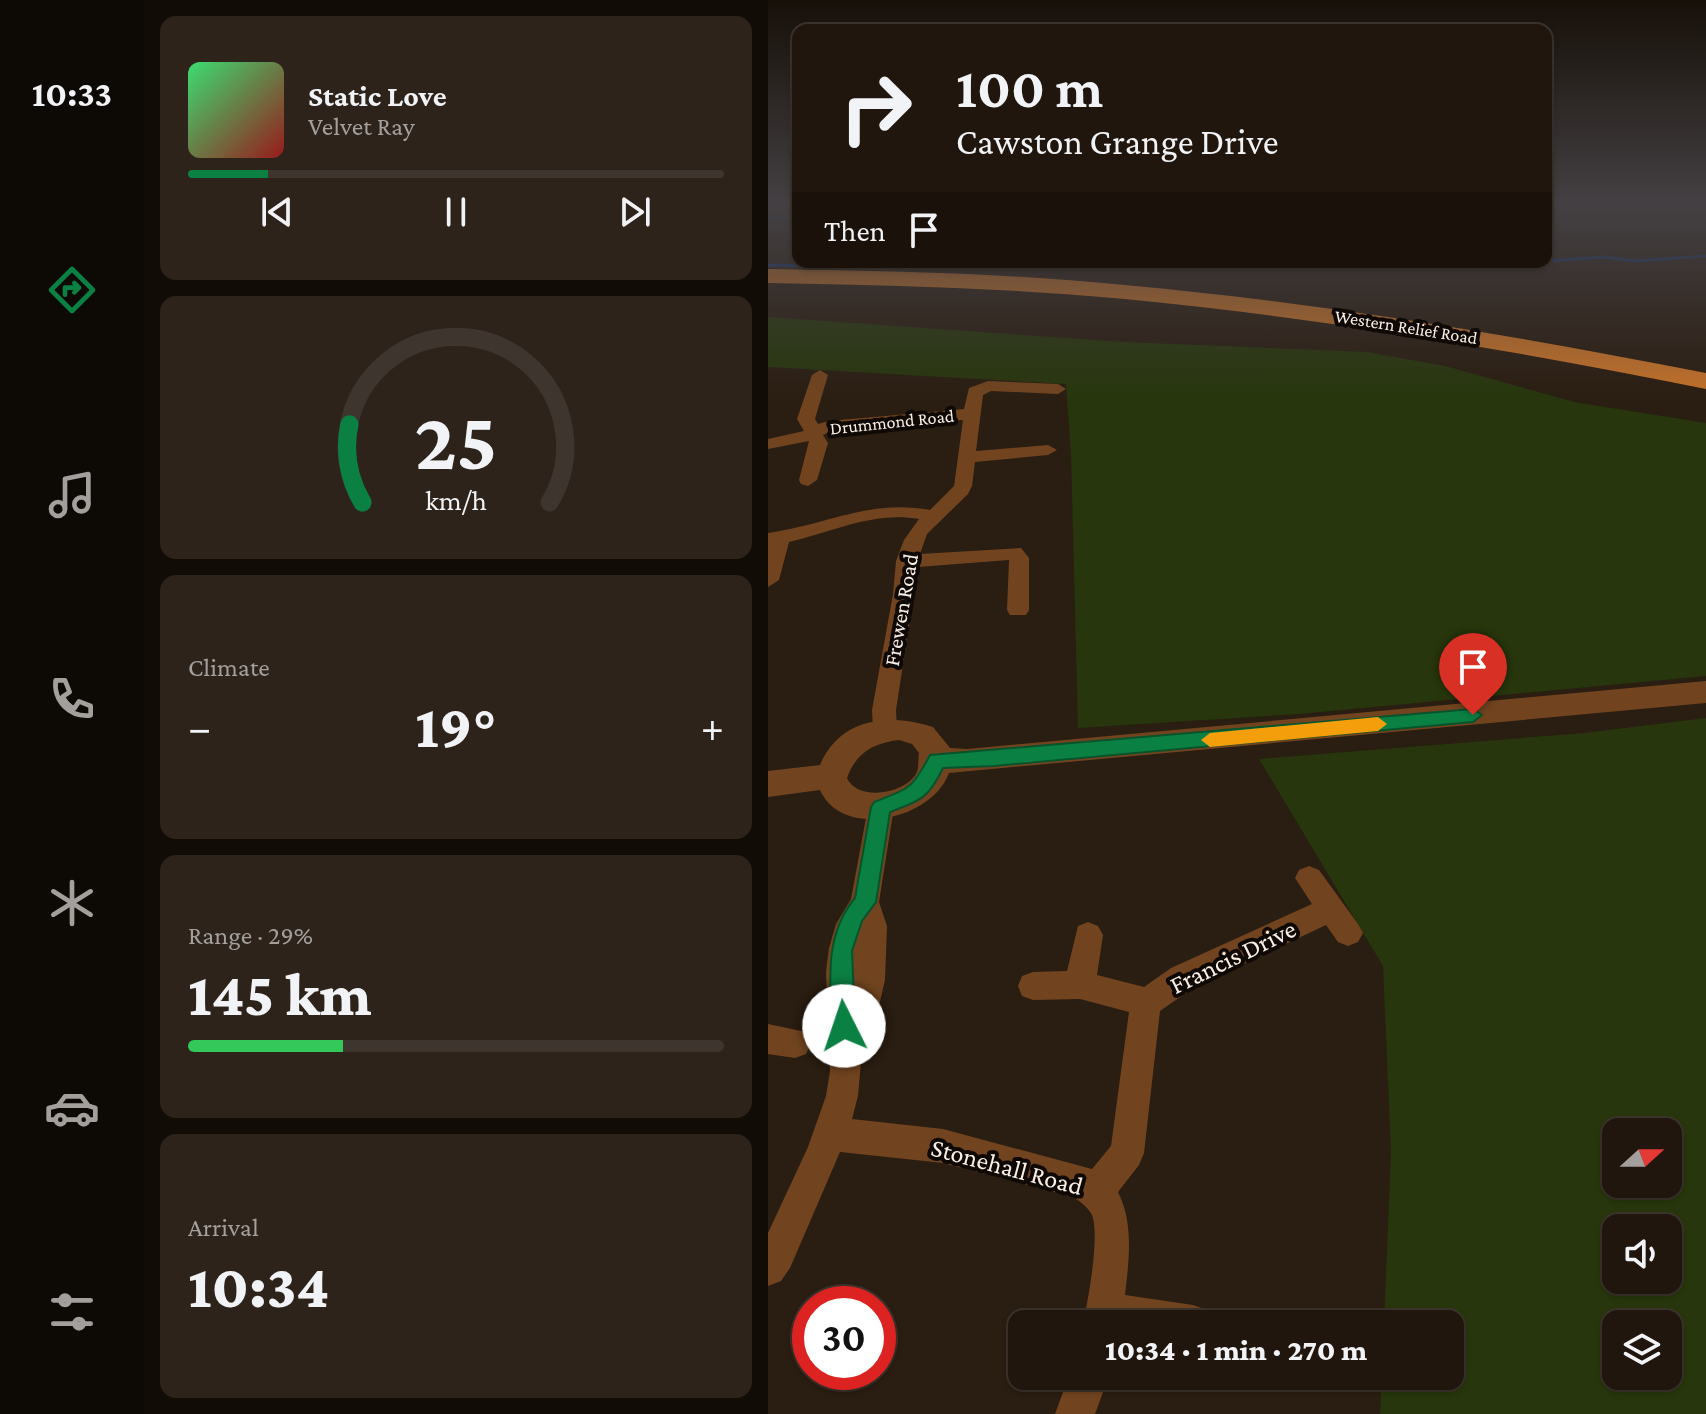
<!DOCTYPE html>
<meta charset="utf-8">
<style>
body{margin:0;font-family:"Crimson Pro",serif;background:#2d231b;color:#f1f3f6;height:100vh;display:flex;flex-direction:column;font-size:30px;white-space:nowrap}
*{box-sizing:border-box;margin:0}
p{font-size:26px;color:#a29f9d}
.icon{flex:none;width:44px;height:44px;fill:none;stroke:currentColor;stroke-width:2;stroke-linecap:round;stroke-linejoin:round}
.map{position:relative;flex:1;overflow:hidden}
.sheet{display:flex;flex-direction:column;gap:16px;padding:16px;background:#120c07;width:624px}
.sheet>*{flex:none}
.hud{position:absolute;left:24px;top:24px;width:760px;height:244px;border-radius:16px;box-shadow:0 2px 6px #0004,0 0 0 2px #3d352e;background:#20160d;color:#f1f3f6;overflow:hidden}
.needle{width:52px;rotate:69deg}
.buttons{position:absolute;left:834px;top:1118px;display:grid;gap:16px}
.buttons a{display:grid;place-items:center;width:80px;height:80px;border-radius:16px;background:#20160d;box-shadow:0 2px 6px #0004,0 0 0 2px #3d352e;font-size:40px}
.speed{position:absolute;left:24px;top:1286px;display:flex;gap:16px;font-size:40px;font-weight:700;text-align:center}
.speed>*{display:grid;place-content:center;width:104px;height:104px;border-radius:50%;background:#20160d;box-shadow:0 2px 6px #0004,0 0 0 2px #3d352e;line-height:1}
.speed .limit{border:12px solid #d22;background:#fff;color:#111}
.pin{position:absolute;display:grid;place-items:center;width:68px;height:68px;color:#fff;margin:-82px -34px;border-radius:50% 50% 50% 0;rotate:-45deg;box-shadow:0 0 8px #0007}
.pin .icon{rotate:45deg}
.me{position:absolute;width:88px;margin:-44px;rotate:356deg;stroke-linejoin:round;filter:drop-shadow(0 0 6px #0008)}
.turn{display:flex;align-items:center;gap:28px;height:168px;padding:0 32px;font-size:36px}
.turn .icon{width:104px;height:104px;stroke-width:2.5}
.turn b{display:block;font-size:56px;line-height:68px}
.then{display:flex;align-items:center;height:76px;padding:0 32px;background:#0003;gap:16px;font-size:30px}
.big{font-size:60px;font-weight:800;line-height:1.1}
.sheet .card{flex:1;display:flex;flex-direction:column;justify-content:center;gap:12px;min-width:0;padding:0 28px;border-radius:16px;background:#2d231b}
.sheet .dial{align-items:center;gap:0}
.dial svg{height:208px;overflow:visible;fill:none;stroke:#3d352e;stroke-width:7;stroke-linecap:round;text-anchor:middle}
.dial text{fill:#f1f3f6;stroke:none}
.song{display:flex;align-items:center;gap:24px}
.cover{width:96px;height:96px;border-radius:12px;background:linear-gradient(135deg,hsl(140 70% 55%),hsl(0 70% 35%))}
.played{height:8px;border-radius:4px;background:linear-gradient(90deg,#0b8043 15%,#3d352e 15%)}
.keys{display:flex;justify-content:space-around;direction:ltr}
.heat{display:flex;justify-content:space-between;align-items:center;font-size:44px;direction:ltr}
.charge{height:12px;border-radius:6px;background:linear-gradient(90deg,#34c759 29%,#3d352e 0)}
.trip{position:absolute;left:240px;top:1310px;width:456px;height:80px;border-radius:16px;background:#20160d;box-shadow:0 2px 6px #0004,0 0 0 2px #3d352e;font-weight:800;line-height:80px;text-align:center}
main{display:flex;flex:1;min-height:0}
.tabs{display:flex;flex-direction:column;width:144px;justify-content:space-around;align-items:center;background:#0d0905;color:#a29f9d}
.tabs .icon{width:56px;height:56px}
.tabs .on{color:#0b8043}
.tabs b{font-size:36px;color:#f1f3f6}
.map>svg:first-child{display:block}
.green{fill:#27360c;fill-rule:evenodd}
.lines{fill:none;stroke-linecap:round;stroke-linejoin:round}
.stream{stroke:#103476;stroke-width:3}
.minor{fill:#71441f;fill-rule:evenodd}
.tertiary{fill:#71441f;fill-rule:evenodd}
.trunk{fill:#c57229;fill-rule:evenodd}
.route{fill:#0b8043;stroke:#07532c;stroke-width:2}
.slow{fill:#f59e0b}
.labels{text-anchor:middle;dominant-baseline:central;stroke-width:8;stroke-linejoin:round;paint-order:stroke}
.far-street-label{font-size:18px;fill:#f9efe7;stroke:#0e0905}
.street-label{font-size:22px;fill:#f9efe7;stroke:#0e0905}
.near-street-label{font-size:26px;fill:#f9efe7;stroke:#0e0905}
</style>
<main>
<nav class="tabs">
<b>10:33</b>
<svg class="icon on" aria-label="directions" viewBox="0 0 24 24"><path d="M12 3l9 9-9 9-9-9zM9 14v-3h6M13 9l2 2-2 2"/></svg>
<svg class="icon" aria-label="music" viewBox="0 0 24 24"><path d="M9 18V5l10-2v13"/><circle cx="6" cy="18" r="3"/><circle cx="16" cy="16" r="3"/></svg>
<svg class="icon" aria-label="phone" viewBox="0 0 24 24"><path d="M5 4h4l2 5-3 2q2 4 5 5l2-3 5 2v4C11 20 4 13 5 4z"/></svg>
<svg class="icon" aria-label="climate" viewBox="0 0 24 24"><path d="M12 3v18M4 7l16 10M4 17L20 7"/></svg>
<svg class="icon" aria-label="car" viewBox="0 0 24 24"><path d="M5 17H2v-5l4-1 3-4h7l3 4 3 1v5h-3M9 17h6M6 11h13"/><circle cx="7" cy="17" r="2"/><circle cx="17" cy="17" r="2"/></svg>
<svg class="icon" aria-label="filters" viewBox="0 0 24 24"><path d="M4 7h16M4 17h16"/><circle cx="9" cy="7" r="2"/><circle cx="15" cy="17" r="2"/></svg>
</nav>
<section class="sheet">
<div class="card">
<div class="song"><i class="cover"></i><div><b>Static Love</b><p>Velvet Ray</p></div></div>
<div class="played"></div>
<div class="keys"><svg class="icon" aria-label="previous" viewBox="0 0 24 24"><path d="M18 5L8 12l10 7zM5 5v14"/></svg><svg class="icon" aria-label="pause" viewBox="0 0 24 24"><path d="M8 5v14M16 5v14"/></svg><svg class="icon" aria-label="next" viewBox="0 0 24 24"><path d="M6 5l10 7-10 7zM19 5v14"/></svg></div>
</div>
<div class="card dial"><svg viewBox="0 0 100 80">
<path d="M14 69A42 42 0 1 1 86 69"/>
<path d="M14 69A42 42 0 0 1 9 39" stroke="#0b8043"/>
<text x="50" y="56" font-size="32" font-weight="700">25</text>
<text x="50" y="72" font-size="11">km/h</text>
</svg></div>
<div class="card"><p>Climate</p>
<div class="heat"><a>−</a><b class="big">19°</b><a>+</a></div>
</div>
<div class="card"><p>Range · 29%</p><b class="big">145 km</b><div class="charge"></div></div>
<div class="card"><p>Arrival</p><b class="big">10:34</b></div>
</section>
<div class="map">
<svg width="938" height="1414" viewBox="0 0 938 1414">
<rect width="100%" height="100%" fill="#2a1d11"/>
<path class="green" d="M0,317L356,342L599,352L677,366L806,402L938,423V676L531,714L310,728L303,454L298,384L0,367Z
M938,718V1414H612L614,1376H682V1324H616L623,1151L615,966L491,759L816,733ZM848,1132H900V1184H848ZM848,1228H900V1280H848ZM848,1324H900V1376H848Z"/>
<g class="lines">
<path class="stream" d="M0,217L30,218
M778,261L836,257L867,261L938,256
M0,265L140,269"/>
<path class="minor" d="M52,370L60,375L47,419L50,424L61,421L196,409L201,388L220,381L290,384L298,389L290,394L223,391L215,395L208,451L280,445L289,450L280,455L207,462L204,486L200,494L159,534L152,554L253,548L261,558V610L258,615H242L239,610L241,560L150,567L128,710L129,730L126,736L117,739L108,736L105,730L104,710L125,594L128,561L136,540L151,519C105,511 65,532 21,542L11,580L0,587V533C58,525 101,499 162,510L186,486L195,420L64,431L55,435L60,443L49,480L40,486L33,484L31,480L41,441L0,449V439L36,431L29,419L44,375Z
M113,796L122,800L126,807L111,902L119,926L117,980L108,1019L94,1051L90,1096L84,1119L175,1129L324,1169L343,1146L361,1012L312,999L265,1000L254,996L250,986L254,976L265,972L299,971L310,926L320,922L330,926L335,935L329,975L376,987L403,968L544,904L527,878L531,870L541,866L551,870L590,924L595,933L590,942L580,946L570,942L558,925L425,988L392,1011L376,1153L371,1165L350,1192C366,1224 361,1260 357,1295L425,1305L439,1310L444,1324H315C320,1300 332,1237 324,1215C321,1208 312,1202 306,1197L175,1163L72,1152L22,1268L13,1281L0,1286V1233L40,1147L58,1096L62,1071L58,972L61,948L68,924L83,899L100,807L104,800Z
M0,1024L38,1032L43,1043L38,1054L27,1058L0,1054Z
M301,1376H341L327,1414H287Z"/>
<path class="tertiary" d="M938,681V703L181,773C164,820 74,840 52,790L0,797V771L52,765C72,717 122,713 165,727L182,748L199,749ZM131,740L144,744L151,753C150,758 151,767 149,772C139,794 89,802 79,778C88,753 105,743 131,740Z"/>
<path class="trunk" d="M0,269C119,271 238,273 357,285C553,303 745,335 938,373V389C746,350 553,318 357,299C238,288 119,285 0,283Z"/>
</g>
<linearGradient id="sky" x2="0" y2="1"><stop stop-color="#171009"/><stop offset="0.51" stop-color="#444043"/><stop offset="1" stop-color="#444043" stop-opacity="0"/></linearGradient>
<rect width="938" height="400" fill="url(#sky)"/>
<path class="route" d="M705,709L714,715L705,722L225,766L175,768C161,798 152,801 122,812L108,902L94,921L84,951L87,1026L84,1034L76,1038L67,1034L64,1026C62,981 56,935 87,898L103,807L106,802C142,788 144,789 162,755Z"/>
<path class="slow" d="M610,717L619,724L610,731L442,747L433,740L442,733Z"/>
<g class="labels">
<g class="far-street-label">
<text transform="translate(638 327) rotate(9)">Western Relief Road</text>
<text transform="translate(124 422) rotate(-6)">Drummond Road</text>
</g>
<g class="street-label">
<text transform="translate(133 610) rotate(-80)">Frewen Road</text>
</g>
<g class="near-street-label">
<text transform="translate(465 957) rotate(-26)">Francis Drive</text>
<text transform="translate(239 1167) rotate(15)">Stonehall Road</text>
</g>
</g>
</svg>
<div class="buttons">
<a><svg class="needle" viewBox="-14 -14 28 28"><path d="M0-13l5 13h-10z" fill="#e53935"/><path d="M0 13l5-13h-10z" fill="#a29f9d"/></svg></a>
<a><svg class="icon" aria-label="sound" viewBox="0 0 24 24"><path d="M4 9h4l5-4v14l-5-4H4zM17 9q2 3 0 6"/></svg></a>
<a><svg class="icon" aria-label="layers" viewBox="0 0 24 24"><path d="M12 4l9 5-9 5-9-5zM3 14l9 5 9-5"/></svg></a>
</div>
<div class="speed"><div class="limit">30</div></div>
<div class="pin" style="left:705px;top:715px;background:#d93025"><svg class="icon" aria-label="arrive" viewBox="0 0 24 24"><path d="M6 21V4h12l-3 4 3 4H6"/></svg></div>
<svg class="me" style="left:76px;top:1026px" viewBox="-20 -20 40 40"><circle r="19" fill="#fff"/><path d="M0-13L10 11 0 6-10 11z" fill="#0b8043"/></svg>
<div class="trip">10:34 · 1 min · 270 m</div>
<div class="hud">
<div class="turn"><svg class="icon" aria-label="right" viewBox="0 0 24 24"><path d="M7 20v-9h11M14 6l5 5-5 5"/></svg><div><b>100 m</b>Cawston Grange Drive</div></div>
<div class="then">Then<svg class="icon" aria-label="arrive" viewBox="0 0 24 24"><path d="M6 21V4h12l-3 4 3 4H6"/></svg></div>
</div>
</div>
</main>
